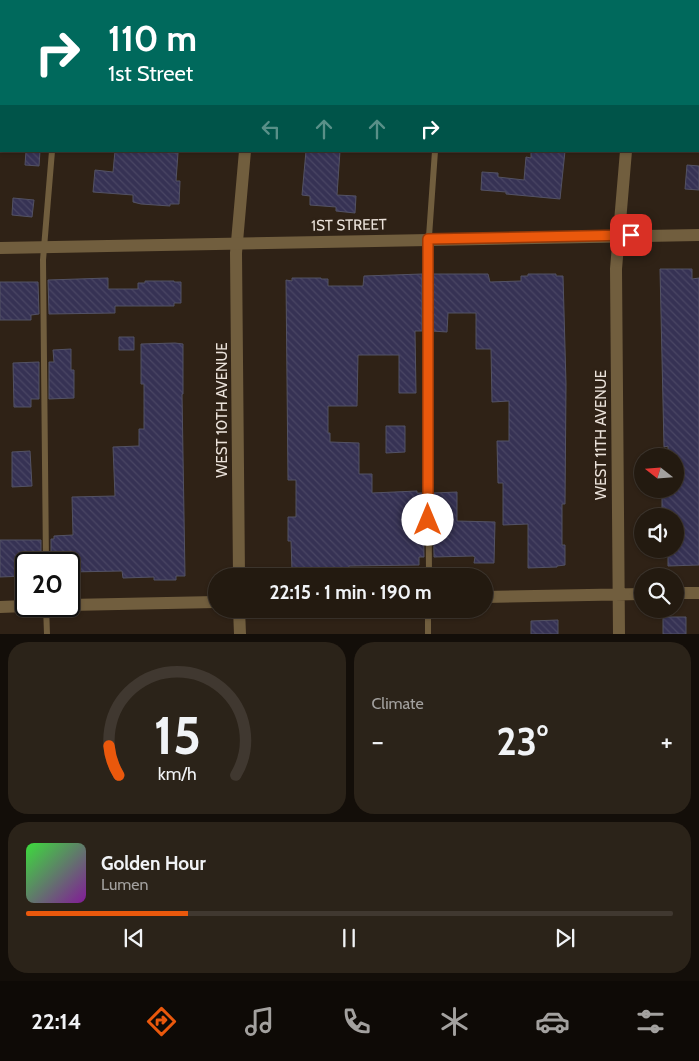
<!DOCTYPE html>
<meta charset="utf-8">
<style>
body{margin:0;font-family:Cabin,sans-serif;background:#2b2319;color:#f1f3f6;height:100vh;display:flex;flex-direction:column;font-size:19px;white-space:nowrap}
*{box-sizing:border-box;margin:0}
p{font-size:16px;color:#a3a19f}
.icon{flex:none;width:28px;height:28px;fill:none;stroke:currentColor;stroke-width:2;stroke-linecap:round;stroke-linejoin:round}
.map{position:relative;height:634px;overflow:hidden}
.side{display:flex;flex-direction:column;gap:8px;padding:8px;background:#130e09;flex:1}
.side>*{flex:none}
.top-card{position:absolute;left:0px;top:0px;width:700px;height:152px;box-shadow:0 1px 4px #0004,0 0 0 1px #403830;background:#00695c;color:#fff;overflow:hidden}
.needle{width:32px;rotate:287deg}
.controls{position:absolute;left:634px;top:448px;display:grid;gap:10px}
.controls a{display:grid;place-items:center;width:50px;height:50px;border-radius:50%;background:#231a10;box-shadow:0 1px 4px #0004,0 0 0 1px #403830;font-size:25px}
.speed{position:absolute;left:15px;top:552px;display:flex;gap:10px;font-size:25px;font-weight:700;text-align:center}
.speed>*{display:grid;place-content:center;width:65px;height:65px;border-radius:50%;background:#231a10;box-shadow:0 1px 4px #0004,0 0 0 1px #403830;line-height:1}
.speed .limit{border:2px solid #111;border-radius:8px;background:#fff;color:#111}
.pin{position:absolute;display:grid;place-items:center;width:42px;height:42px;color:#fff;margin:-21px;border-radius:10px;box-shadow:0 2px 8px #0006}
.me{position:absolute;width:55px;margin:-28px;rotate:0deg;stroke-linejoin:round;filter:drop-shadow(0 0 4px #0008)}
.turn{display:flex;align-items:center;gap:18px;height:105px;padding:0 25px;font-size:22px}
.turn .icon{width:65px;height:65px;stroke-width:2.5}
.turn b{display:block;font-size:35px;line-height:42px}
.lanes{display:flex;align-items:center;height:48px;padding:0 25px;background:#0003;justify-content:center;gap:25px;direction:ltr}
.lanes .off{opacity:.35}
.big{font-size:38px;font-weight:700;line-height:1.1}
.side .card{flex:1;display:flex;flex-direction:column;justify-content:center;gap:8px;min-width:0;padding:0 18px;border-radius:20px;background:#2b2319}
.side .dial{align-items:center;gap:0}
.dial svg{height:130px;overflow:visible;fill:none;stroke:#403830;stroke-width:7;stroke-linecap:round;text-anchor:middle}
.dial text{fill:#f1f3f6;stroke:none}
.song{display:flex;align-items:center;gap:15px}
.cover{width:60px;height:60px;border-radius:8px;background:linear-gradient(135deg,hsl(120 70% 55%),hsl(290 70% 35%))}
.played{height:5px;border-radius:2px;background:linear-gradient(90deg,#ea580c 25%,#403830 25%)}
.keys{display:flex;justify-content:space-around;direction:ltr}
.heat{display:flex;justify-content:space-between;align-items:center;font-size:28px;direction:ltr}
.side .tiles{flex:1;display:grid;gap:8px;grid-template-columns:1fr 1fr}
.card:last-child{grid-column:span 2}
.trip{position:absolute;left:208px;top:568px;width:285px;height:50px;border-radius:25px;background:#231a10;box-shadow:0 1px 4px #0004,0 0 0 1px #403830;font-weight:700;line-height:50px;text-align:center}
.tabs{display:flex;height:80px;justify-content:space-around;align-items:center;background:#0e0a06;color:#a3a19f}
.tabs .icon{width:35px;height:35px}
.tabs .active{color:#ea580c}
.tabs b{font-size:22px;color:#f1f3f6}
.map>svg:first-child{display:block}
.building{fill:url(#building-back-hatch);stroke:#535264}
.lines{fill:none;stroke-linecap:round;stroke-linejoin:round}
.service{stroke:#715e3e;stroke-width:6}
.minor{stroke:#715e3e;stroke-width:12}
.tertiary{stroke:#715e3e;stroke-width:12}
.route-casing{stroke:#983908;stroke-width:12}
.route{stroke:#ea580c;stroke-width:9}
.labels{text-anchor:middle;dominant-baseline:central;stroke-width:5;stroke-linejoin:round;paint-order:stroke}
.street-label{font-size:15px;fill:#ebe2da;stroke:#2f2216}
</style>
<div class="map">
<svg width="699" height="634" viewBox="0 0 699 634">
<defs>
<pattern id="building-back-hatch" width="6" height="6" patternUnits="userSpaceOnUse" patternTransform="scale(1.25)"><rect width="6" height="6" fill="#363254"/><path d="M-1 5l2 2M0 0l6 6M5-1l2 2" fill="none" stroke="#4a4664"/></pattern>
</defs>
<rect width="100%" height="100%" fill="#2f2216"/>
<path class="building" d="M26,151H40L39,166L25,165Z
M115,151L178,153L176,181H180L179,204H170V206L141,204L133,202V195L93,192L95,170L113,172Z
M306,151H340L337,195L356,196L355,213L336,211V207L310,205V196L302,195Z
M531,151H565L560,199L506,194V192L481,190L482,172L498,173V177L524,180L526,157L531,158Z
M687,165L699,166V190L685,189Z
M13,198L34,200L32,217L12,215Z
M660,269H692V279L699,278V565L668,566V549H675V516H664V508H662V489H675V456H668V446L664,447Z
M422,274V331H415L416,393H399V355H358L357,406H328V433H330V442L359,443V474H372V493L417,491V493H423L424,557H419V565L349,566V571H332V572H297V570H292L291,541H288V517H296V480H288L286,280L292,281V278H321V279H328V286H363L364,276Z
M432,274H488L490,282L521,281V276H528V274H556V276H563L566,384L565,504H562V545H565V565L557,566V567L528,568V524L503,525V483H498L497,441H509V401L492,402L491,349H476V313H448L447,332L432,331Z
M108,278V289H138V283H145V281H174V282H181V303H174V306H115V313L49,314L48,280Z
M0,282H38L39,314L31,315V320H0Z
M119,337H134V350H119Z
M175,343L183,344V394H182L185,576H176V580H154V577L123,578L122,571L69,572V564H51V539H54V536L73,535L72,497L115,496L113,447L139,446V429H144V384H141V344Z
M71,349V370H74V398L49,399V362H54L53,350Z
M39,362V399H31V407H14L13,363Z
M386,426H405V452L386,453Z
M30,451L32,486L12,487V452Z
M457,492V521L495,522L494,563H474L475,557L473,556L434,557L433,493Z
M0,540H41V564H26V576L0,577Z
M663,617H686V634H663Z
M558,620V634H531V621Z"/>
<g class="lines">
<path class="service" d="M64,1V0
M448,1V0
M46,564L43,260L52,151
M429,576L427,265L435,151
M46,606L47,634
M428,634V609"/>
<path class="minor" d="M256,1V0
M638,1V0
M239,576L236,253L245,151
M675,593H699
M484,597L642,594
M69,605L216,602
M0,607L26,606
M239,609L240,634
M619,634L616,269L626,151"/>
<path class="tertiary" d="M0,248L699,235"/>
</g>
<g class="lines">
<defs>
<path id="route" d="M428,520V239L631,235"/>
</defs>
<use href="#route" class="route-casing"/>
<use href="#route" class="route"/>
</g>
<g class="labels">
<g class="street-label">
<text transform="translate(349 225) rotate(-1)">1ST STREET</text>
<text transform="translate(222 410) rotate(-90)">WEST 10TH AVENUE</text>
<text transform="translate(601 435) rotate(-90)">WEST 11TH AVENUE</text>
</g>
</g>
</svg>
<div class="controls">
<a><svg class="needle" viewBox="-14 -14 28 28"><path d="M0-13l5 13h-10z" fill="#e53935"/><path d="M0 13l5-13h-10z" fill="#a3a19f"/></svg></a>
<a><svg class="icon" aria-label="sound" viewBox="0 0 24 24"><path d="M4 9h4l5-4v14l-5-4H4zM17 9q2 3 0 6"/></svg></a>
<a><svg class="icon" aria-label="search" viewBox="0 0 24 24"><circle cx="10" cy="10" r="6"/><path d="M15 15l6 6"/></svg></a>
</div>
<div class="speed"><div class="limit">20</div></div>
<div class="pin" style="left:631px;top:235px;background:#d93025"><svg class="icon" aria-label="arrive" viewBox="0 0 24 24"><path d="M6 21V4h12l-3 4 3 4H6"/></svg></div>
<svg class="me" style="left:428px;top:520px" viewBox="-20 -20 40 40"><circle r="19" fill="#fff"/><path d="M0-13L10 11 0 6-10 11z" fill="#ea580c"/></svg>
<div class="trip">22:15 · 1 min · 190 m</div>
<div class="top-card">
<div class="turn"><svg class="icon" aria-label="right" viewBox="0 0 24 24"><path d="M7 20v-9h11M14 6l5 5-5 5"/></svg><div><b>110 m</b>1st Street</div></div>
<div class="lanes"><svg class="icon off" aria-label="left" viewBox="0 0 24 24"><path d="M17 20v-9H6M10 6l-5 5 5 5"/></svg><svg class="icon off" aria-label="ahead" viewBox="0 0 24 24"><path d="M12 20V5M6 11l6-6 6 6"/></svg><svg class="icon off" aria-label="ahead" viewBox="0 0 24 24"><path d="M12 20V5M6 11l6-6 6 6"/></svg><svg class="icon" aria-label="right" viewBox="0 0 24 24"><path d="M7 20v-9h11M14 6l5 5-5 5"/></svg></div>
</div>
</div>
<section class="side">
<div class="tiles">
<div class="card dial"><svg viewBox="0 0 100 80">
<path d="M14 69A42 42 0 1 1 86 69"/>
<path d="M14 69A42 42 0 0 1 8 51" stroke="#ea580c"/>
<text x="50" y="56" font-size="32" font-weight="700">15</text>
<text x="50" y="72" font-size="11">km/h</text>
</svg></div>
<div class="card"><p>Climate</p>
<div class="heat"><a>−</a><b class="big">23°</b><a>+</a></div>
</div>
<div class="card">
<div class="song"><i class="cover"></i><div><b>Golden Hour</b><p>Lumen</p></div></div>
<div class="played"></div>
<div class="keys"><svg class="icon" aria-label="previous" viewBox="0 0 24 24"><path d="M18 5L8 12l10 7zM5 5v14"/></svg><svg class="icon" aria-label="pause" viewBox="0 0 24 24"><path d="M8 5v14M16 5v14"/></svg><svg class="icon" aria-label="next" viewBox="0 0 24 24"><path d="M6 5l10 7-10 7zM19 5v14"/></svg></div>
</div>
</div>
</section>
<nav class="tabs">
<b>22:14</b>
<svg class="icon active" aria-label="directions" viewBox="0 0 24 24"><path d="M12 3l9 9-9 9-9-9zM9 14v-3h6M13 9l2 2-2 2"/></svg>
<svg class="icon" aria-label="music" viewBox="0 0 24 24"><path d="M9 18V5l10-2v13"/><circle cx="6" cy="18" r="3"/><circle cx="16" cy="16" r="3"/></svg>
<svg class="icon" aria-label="phone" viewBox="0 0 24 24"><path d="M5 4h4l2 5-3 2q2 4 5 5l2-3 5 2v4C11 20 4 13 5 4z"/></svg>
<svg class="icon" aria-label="climate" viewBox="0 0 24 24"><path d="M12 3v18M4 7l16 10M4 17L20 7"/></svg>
<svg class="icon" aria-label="car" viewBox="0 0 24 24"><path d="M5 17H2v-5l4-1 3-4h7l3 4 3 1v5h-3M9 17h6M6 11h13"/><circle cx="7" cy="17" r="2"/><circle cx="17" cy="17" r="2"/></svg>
<svg class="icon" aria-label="filters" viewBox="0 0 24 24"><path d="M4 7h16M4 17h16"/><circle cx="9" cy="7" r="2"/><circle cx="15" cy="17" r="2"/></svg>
</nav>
